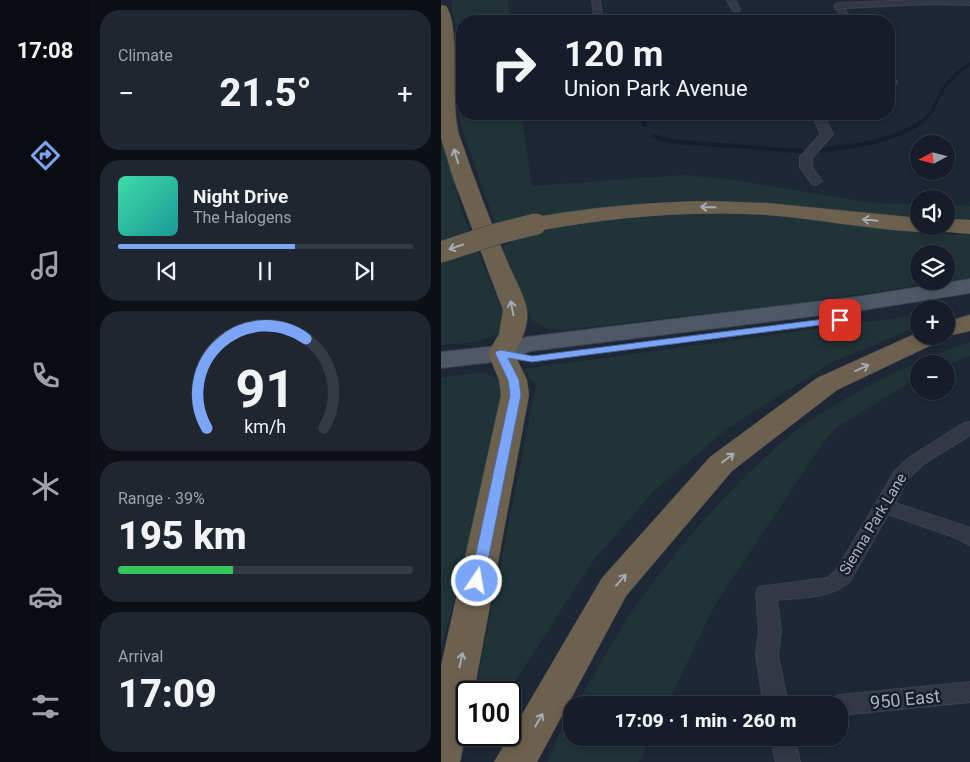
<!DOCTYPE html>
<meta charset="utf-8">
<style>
body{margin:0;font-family:Roboto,sans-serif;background:#1f2630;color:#f1f3f6;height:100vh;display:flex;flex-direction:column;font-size:19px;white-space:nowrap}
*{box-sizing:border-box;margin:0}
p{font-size:16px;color:#9ea2a8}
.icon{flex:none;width:28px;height:28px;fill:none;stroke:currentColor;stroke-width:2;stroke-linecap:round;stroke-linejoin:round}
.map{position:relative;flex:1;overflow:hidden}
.drawer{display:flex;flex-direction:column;gap:10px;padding:10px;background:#0c1016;width:351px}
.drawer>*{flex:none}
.guide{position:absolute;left:15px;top:15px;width:439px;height:105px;border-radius:20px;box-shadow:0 2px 8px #0003,0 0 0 1px #353b45;background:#161d28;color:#f1f3f6;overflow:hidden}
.needle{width:32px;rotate:263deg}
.buttons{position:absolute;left:469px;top:135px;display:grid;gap:10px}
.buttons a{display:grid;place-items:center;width:45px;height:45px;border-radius:50%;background:#161d28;box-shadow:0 2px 8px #0003,0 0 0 1px #353b45;font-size:25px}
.speed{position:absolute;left:15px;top:681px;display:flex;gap:10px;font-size:25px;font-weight:700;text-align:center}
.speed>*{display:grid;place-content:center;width:65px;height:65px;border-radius:50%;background:#161d28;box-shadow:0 2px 8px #0003,0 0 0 1px #353b45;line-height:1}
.speed .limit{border:2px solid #111;border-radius:8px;background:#fff;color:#111}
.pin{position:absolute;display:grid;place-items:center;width:42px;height:42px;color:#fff;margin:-21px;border-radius:10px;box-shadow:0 2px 8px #0006}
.me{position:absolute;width:55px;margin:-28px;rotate:12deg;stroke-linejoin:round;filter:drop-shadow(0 0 4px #0008)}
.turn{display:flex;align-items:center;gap:18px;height:105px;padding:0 25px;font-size:22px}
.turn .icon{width:65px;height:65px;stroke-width:2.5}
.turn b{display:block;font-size:35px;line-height:42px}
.big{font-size:38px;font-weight:800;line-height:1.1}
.drawer .widget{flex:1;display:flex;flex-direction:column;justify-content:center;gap:8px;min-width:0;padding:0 18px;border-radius:20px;background:#1f2630}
.drawer .dial{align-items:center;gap:0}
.dial svg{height:130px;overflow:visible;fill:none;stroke:#353b45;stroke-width:7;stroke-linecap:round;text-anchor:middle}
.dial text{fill:#f1f3f6;stroke:none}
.song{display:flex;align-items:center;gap:15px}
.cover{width:60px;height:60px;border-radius:8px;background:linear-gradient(135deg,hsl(160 70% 55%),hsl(180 70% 35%))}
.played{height:5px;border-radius:2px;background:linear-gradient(90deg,#7ba6f8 60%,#353b45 60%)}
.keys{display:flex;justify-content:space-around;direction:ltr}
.heat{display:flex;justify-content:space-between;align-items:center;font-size:28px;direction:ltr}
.charge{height:8px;border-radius:4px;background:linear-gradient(90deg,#34c759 39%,#353b45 0)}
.trip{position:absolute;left:122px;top:696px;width:285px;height:50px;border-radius:20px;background:#161d28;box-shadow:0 2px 8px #0003,0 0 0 1px #353b45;font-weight:800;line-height:50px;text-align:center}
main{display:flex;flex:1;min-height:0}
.menu{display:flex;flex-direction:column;width:90px;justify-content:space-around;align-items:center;background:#090c10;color:#9ea2a8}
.menu .icon{width:35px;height:35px}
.menu .active{color:#7ba6f8}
.menu b{font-size:22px;color:#f1f3f6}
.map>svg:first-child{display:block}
.green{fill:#203336}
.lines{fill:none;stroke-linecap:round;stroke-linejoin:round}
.stream-far1{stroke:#131e31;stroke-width:3}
.stream{stroke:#131e31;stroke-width:4.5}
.street-casing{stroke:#3b424f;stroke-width:2}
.primary-casing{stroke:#3b424f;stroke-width:2}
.highway-casing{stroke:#3c4350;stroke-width:1}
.street{fill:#323945;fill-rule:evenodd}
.primary{fill:#4f5866;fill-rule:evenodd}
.highway{fill:#6c614e;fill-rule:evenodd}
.highway-bridge-casing{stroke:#3c4350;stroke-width:22;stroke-linecap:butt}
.highway-bridge{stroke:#6c614e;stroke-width:21}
.oneway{stroke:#a5abb7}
.route{fill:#7ba6f8;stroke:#506ca1}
.labels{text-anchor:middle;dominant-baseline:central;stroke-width:5;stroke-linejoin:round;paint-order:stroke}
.street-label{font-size:15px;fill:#abb3c3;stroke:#171e2a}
.near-street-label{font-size:18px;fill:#abb3c3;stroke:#171e2a}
</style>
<main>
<nav class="menu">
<b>17:08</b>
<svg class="icon active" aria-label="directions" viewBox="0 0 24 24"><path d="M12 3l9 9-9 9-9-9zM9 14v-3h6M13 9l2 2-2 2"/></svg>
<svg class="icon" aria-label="music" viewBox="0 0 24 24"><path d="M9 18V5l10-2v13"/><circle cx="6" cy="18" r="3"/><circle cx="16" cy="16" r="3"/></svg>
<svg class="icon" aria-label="phone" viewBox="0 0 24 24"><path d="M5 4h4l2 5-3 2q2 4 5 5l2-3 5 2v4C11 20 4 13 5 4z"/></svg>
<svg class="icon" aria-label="climate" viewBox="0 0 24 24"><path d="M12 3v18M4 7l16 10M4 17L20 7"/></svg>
<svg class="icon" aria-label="car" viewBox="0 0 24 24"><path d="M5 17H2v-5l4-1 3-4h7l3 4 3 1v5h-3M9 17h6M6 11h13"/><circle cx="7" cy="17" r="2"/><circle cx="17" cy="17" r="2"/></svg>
<svg class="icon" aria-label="filters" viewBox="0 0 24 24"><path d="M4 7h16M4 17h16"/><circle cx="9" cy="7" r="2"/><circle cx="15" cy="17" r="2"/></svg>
</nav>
<section class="drawer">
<div class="widget"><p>Climate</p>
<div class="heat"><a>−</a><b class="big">21.5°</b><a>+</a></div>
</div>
<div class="widget">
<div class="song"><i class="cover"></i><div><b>Night Drive</b><p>The Halogens</p></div></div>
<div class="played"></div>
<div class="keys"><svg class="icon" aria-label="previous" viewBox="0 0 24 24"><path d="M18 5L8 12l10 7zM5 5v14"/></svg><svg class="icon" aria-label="pause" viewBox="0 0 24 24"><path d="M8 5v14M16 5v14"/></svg><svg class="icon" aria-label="next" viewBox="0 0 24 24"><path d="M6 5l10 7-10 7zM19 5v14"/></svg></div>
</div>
<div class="widget dial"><svg viewBox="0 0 100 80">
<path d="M14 69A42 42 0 1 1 86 69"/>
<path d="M14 69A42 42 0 0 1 75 14" stroke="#7ba6f8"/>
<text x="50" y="56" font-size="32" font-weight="700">91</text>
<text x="50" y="72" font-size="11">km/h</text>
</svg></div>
<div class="widget"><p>Range · 39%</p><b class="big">195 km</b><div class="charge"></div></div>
<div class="widget"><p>Arrival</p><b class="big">17:09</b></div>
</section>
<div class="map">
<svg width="529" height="762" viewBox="0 0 529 762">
<rect width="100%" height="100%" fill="#1e2735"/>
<path class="green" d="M10,0H67L69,21H21V114H80L91,186L243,175L286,179L431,203L477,204V220C419,217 362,205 304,202C219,197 137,209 55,226L18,120V52Z
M0,130L21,212L63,315L62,329C45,344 21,343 0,345Z
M505,205L529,206V223L505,222Z
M234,213C273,213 313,214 353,218C412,224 470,234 529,235V278L505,281V254H478V281H505L372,301L124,330L106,329L91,320L56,249C110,220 174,219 234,213Z
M477,315V327L391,362L286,429L212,492L152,561L67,692H34L95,385L81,369Z
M529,342V356L505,366V364H478L477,378L396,427L381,444L273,606L226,705H135C156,671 175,634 198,601C244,538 296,478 357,429C367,421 378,415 389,408C433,381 479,359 529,342Z
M44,372C61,381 63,385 64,404L0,651V377Z
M131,712V738H210L198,762H107L118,734Z"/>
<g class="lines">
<path class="stream-far1" d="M199,114L203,122
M480,122C495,112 493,102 502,89C509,78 519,71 529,64"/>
<path class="stream" d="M202,121L204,125
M213,136L222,140L237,142L360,151
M377,150C413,147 451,142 482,121"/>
<defs>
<path id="street" d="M151,0H159L161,15L166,18L317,15L334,21H157L153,15Z
M286,0H294L299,9L298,11H292Z
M478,0H529V5L489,4L403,8L411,21H403L393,6L397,3Z
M448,73L451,74L456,82L455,84H448Z
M371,114H381L392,134L371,158V167L381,181L375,185L371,184L359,167V157L380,134Z
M529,422V435L481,465L467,479L454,503L527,527L529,528V545L513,537L447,514L409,581C390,599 361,597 336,600L340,631L337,655L347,705H323L315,655L318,631L315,593L318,587L386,578L395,571L454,471L469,457L523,423Z
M529,682V702L399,715V705H387L391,698L399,695Z
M330,738H354L359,762H335Z"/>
<path id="primary" d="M529,279V293L422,310L90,351L60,361L0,368V352L56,346L86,337L422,296Z"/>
<path id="highway" d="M0,5L5,6C21,29 8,105 19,137C33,179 49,220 66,261C71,273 85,299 86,310C88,326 81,340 73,353L86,380L88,395L33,692H26V728L19,762H0V666L60,395L58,380L47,353L58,334L62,310L12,178L0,138Z
M268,201L326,203L478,218V226H488L486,230L478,232C427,229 377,219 326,215C249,210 171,217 95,231L87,229L84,224L87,219L95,217C152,207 209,202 268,201Z
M505,219L529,220V234L497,231L494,226H505Z
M529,315V331L502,337L499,341L396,390L291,471L185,596L96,762H53L161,578L269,457L376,378L478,332V336H505V322Z"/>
</defs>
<use href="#street" class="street-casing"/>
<use href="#primary" class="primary-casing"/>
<use href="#highway" class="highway-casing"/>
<use href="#street" class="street"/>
<use href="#primary" class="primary"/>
<use href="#highway" class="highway"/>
<defs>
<path id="highway-bridge" d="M0,252L55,234L95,224"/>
</defs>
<use href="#highway-bridge" class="highway-bridge-casing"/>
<use href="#highway-bridge" class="highway-bridge"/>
</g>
<defs><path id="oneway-shaft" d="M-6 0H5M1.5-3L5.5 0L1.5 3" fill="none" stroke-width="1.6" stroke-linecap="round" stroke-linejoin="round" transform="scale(1.25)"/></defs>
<g class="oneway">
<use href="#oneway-shaft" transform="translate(15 156) rotate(-107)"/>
<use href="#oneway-shaft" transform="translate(267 207) rotate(-179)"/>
<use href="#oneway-shaft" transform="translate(429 220) rotate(-174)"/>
<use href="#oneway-shaft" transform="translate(15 247) rotate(161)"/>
<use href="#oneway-shaft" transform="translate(71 308) rotate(-101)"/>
<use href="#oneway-shaft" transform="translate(421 368) rotate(-25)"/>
<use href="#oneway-shaft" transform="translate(287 458) rotate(-37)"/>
<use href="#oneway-shaft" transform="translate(180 580) rotate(-49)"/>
<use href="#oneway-shaft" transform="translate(20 660) rotate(-78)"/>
<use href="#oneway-shaft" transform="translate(98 720) rotate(-60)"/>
</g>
<path class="route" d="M399,317L404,320L403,322L91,362L67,358L78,380L80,395L43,581L41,584L36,586L31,584L29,581L69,395L67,380L54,353L56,351L60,350L91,356Z"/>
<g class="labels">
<g class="street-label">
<text transform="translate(432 524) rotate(-59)">Sienna Park Lane</text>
</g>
<g class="near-street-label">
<text transform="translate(464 699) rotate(-6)">950 East</text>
</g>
</g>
</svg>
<div class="buttons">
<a><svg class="needle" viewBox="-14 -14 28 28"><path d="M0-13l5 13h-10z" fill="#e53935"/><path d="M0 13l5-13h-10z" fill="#9ea2a8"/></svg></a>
<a><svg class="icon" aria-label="sound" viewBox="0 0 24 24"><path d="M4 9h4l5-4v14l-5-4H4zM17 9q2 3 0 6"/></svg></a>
<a><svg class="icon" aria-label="layers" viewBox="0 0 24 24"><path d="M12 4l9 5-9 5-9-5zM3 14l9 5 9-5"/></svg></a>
<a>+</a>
<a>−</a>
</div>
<div class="speed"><div class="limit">100</div></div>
<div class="pin" style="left:399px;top:320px;background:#d93025"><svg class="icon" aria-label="arrive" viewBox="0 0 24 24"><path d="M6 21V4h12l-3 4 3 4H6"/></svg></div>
<svg class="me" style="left:36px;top:581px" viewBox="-20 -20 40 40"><circle r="17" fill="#7ba6f8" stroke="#fff" stroke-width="3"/><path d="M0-11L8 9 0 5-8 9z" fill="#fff"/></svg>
<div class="trip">17:09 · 1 min · 260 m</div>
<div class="guide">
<div class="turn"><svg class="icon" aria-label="right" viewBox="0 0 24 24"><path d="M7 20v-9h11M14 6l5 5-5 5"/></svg><div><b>120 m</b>Union Park Avenue</div></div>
</div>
</div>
</main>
